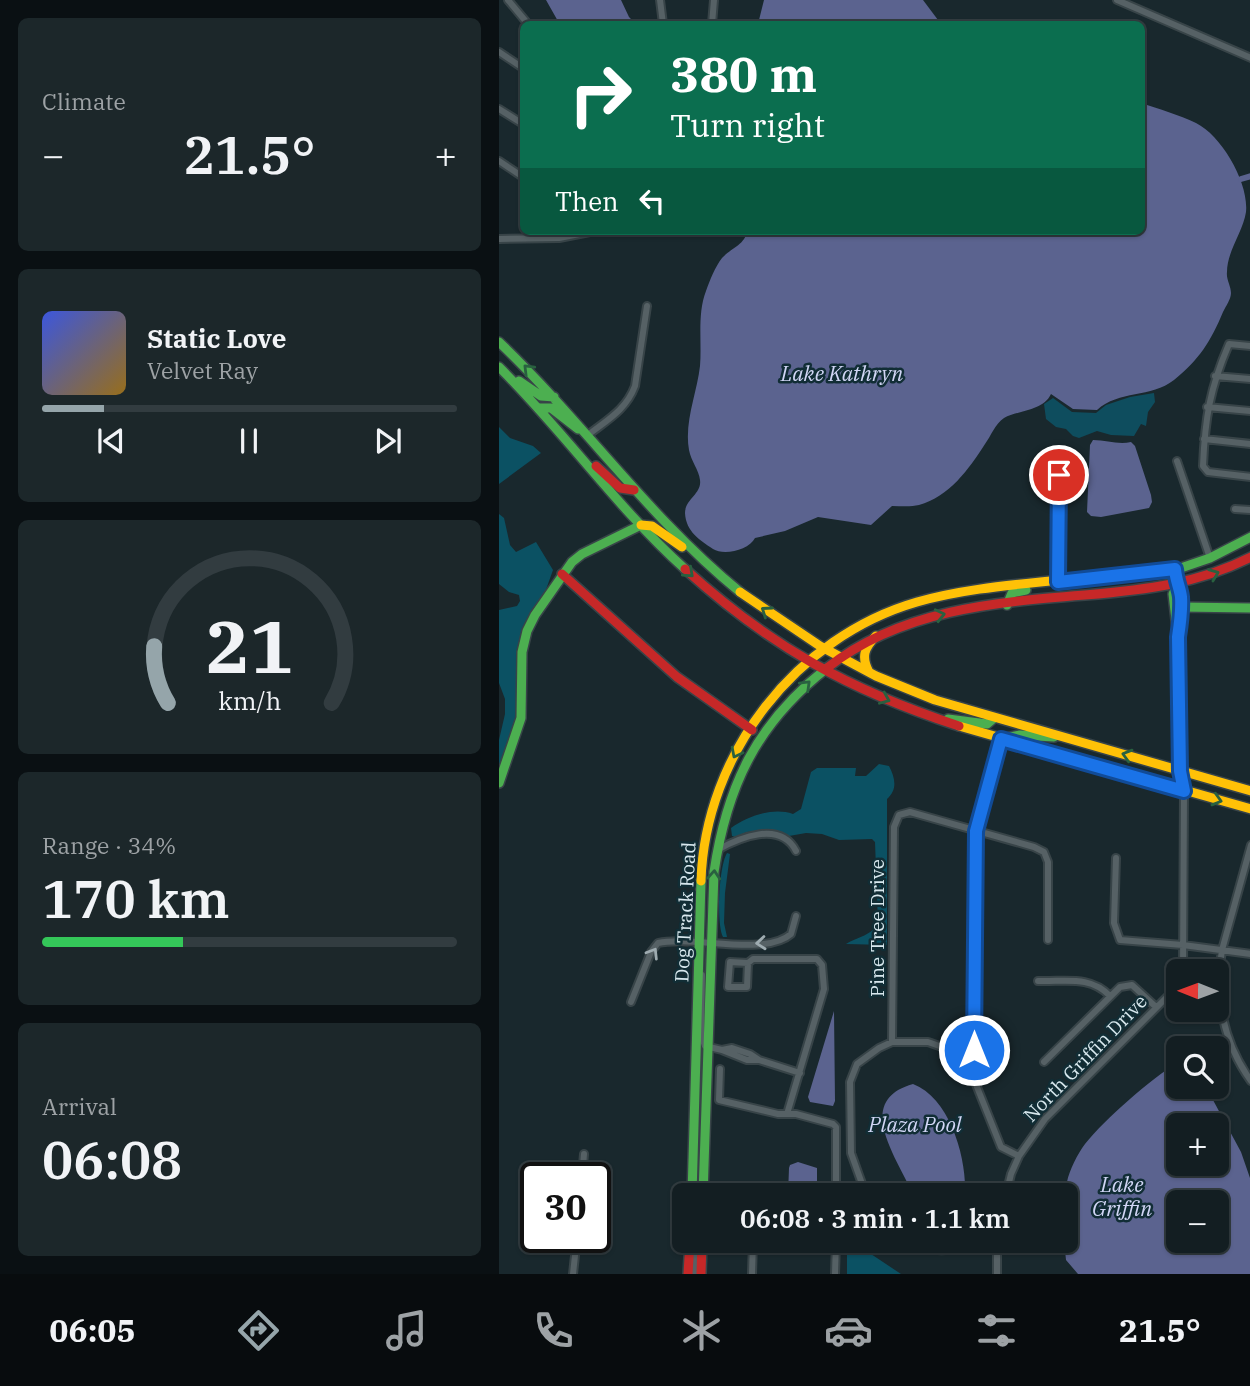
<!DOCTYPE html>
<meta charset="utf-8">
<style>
body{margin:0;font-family:"IBM Plex Serif",serif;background:#1c272a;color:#f1f3f6;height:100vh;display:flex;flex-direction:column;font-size:26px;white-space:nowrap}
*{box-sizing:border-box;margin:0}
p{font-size:23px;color:#9da2a5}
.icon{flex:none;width:38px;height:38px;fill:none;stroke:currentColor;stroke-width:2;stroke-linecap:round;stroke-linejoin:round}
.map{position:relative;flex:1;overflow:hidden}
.side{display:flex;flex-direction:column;gap:18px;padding:18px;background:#0a1013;width:499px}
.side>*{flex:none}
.hud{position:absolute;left:21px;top:21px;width:625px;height:214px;border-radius:10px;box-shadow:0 2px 5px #0004,0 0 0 2px #323c40;background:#0b6e4f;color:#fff;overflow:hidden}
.needle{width:46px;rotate:271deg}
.tools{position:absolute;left:667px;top:959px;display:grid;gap:14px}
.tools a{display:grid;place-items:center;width:63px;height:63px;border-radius:10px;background:#131e22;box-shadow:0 2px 5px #0004,0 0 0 2px #323c40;font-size:35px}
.speed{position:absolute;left:21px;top:1162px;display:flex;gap:14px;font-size:35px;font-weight:700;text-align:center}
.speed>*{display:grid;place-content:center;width:91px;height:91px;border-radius:50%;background:#131e22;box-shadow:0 2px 5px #0004,0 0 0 2px #323c40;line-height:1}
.speed .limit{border:4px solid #111;border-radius:10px;background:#fff;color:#111}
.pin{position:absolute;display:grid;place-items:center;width:60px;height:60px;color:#fff;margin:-30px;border:4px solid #fff;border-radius:50%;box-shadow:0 2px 7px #0007}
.me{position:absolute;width:77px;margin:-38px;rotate:0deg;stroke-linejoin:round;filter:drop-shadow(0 0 5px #0008)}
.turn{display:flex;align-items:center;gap:24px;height:147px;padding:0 35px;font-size:32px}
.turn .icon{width:91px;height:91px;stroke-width:2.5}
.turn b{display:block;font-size:49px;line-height:60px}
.then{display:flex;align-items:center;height:66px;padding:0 35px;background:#0003;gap:14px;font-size:26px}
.big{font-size:52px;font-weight:600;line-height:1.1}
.side .widget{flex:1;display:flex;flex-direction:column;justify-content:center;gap:10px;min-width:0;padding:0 24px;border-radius:10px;background:#1c272a}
.side .dial{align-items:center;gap:0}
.dial svg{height:182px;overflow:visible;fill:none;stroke:#323c40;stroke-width:7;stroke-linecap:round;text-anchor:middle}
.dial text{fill:#f1f3f6;stroke:none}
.song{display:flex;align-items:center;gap:21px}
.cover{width:84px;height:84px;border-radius:10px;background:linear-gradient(135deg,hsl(230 70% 55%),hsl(40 70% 35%))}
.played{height:7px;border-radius:4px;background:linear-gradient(90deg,#95a5aa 15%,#323c40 15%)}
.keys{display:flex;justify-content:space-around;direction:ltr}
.heat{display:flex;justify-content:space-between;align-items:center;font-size:38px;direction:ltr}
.charge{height:10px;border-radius:5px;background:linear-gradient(90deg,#34c759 34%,#323c40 0)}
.trip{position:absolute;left:173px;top:1183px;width:406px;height:70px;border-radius:10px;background:#131e22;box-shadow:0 2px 5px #0004,0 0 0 2px #323c40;font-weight:600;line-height:70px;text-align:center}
.tab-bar{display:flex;height:112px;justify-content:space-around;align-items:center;background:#080c0e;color:#9da2a5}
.tab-bar .icon{width:49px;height:49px}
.tab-bar .current{color:#95a5aa}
.tab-bar b{font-size:32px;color:#f1f3f6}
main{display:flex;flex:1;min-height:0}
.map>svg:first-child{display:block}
.green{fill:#0e4d5e}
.forest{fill:#0b5163}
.water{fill:#5b638f;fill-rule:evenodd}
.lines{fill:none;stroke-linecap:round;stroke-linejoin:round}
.canal{stroke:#5b638f;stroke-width:6}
.street-casing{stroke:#384448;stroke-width:10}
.fast-casing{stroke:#384448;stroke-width:12}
.slow-casing{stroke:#384448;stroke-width:12}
.jam-casing{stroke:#384448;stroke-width:12}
.street{stroke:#566165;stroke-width:6}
.fast{stroke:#4caf50;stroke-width:9}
.slow{stroke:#ffc107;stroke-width:9}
.jam{stroke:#c62828;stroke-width:9}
.oneway{stroke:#296140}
.oneway2{stroke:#9eabb0}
.route-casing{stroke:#114b97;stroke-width:18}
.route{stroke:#1a73e8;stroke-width:12}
.labels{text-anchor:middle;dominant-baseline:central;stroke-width:5;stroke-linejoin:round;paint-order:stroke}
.street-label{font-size:19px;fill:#d8e8ee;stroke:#112d35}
.water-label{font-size:21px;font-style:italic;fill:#d1d6f5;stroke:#112d35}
</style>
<main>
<section class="side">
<div class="widget"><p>Climate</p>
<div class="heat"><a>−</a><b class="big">21.5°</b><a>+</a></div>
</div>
<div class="widget">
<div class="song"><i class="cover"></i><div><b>Static Love</b><p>Velvet Ray</p></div></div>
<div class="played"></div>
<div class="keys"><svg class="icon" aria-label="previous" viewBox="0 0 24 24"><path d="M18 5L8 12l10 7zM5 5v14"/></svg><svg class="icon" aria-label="pause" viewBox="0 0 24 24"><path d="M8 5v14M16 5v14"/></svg><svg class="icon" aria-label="next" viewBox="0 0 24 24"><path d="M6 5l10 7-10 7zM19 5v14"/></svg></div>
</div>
<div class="widget dial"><svg viewBox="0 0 100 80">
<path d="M14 69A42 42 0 1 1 86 69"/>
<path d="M14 69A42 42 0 0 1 8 44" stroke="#95a5aa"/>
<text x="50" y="56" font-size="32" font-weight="700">21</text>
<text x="50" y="72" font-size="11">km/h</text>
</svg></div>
<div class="widget"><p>Range · 34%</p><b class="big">170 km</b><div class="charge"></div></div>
<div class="widget"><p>Arrival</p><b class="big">06:08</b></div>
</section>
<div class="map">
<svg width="752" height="1274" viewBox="0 0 752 1274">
<rect width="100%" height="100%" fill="#19282d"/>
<path class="green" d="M655,393L656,402L649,412L647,426L642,424L635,436L612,435L598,431L580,438L574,436L567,429L557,427L547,419L545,404L554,398L573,412L597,413L607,405L631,397Z"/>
<path class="forest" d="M0,427L11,438L34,446L42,453L0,484Z
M0,514L5,518L11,545L17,552L37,542L54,570L44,598L20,641V701L12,737L0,765V740L6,714V699L0,683V610L18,606L21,601L20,595L10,592L0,584Z
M380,764L390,766C396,778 399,789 388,799V945L347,944C358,937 374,935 379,923L376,842L373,839L340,840L323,834L307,833L290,836L258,831L248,832L236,837L233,836L232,828C249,816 274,807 294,814L302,809L312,772L318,768H357L356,776H367Z
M228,853L231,854L226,893L225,923L228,937H224C217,923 220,866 228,853Z
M348,1241H379L369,1252L402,1274H348Z"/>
<path class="water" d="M47,0H122L130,17L137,24H64L60,23Z
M265,0H424L442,24H259Z
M642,103C660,109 680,115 697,123C723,136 750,183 747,212C744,232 728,251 728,272C727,279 732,286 732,293C732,299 727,306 724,312C712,341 700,360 675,380C652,398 620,390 598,410L574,409L552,394C544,411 520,410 505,418C496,424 492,436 486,444C470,469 450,497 420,505C412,507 402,506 393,506L372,525L319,517L286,531L256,538C250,550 225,556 214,549C201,540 187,532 186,513C186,499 203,494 201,480C200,470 192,461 190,450C185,422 198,393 201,366C203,342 198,314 207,291C211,280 216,267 223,258C232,248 246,245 248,231H642Z
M594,440C608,440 619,445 632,442L636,446L652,495L653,502L650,508L602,517L592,516L588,512L591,445Z
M335,1011L336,1101L334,1106L311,1102L309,1097Z
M679,1062V1087H707L742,1152L751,1178V1274H579L567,1260L565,1241H567C567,1222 563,1199 568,1182C570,1171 579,1153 586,1144C606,1119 652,1079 679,1062ZM679,1125H718V1164H679ZM679,1202H718V1241H679Z
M414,1084C451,1098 468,1158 466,1195H414C400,1160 353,1101 414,1084Z
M299,1162L318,1168V1195H289L290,1168L291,1165Z"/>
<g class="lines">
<path class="canal" d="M742,179L752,176"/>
<defs>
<path id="street" d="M9,0L29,24
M161,0L164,24
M618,0L752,58
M213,24L215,0
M0,52L24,68
M0,109L24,124
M0,161L24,177
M0,239L60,238L96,231
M752,346L730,344C711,388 706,418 704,466L709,472L752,477
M716,376L752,379
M708,407L752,411
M89,435C108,420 127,410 136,386L148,306
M705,439L752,444
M678,461L711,558
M736,509L752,510
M559,582L560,475
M752,845L723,950C715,996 724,1042 752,1081
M218,850C240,838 281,820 297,851
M617,858L615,923L621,940L684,945L752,954
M249,963L248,987H229L231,962L249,963L254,959H318L323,965L325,989L288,1114
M684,971L685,791
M203,975L202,1034L206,1046L223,1050L233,1048L251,1054L260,1060L301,1073
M539,981C566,982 591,975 611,996
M132,1002L152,952L159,943C193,935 266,957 292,934L297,916
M393,1042L395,827L400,815L411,812L535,847L545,852L549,862V940
M223,1050L248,1060H258
M545,1062L621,987L633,985L657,1007
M221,1069L220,1100L279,1114H297L334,1124L337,1127V1195
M474,1076L477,830L502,739
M83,1178L85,1154
M367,1195L352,1153L351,1082L358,1064L380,1048L393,1042H429L446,1048L459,1057L474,1077L502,1147L520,1156
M507,1195L512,1174L520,1156L546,1119L679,986
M407,1241C429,1252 452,1255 475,1241
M498,1241V1274
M74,1274L78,1237
M195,1274V1241
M253,1274L254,1241
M336,1274L337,1241"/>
<path id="fast" d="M0,342C84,422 151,519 241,592
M0,367C65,431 118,508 186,569
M20,381L42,396L55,397
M41,408H52L79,429
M560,580L676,570L711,558L752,537
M678,586L674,594L679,637L681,771L685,791
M508,605L513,593L527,590
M682,607L752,608
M449,719L488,724L495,718
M502,739L521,735L555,737
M0,783L22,718L23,652L28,631L36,615L73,562L83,554L142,525
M193,1195L202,881
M204,1195L215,872C228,785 258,723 328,668"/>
<path id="slow" d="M142,525L153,526L183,547
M676,570L678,586L682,593L681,625
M241,592L321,646L377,676L436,700L752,791
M370,672C362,657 365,648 377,636
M460,726L752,809
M202,881C206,754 297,637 418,602C464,589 513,585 560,580"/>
<path id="jam" d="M97,466L121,488L135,490
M186,569C272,647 350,690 460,726
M63,574L178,677L253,730
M328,668C401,610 496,602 586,595C645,590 699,584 752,557
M189,1274L191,1241
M202,1274L203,1241"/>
</defs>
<use href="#street" class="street-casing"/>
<use href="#fast" class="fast-casing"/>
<use href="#slow" class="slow-casing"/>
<use href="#jam" class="jam-casing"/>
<use href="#street" class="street"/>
<use href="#fast" class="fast"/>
<use href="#slow" class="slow"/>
<use href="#jam" class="jam"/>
</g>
<defs><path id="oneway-chevron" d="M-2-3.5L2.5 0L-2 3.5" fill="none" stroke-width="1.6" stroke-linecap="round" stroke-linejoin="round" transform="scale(1.75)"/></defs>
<g class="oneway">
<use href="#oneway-chevron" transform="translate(29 369) rotate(-135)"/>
<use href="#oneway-chevron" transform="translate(190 573) rotate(42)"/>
<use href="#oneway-chevron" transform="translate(715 574) rotate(-21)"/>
<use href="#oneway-chevron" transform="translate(267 611) rotate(-145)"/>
<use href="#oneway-chevron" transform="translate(441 615) rotate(-13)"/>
<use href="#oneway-chevron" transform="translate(307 685) rotate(-44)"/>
<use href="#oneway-chevron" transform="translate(386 699) rotate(23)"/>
<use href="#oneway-chevron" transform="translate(237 753) rotate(117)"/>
<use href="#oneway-chevron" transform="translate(628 755) rotate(-164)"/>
<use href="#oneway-chevron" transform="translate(718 800) rotate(16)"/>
<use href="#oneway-chevron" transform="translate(215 875) rotate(-86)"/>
</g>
<g class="oneway2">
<use href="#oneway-chevron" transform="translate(262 943) rotate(175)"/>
<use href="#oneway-chevron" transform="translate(154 953) rotate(-58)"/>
</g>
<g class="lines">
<defs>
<path id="route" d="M475,1050L477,831L502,739L685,791L681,771L679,637C681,624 683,611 682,597C681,588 677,581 676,569L559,582L560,475"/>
</defs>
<use href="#route" class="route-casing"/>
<use href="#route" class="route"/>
</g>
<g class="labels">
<g class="street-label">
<text transform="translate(186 912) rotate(-87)">Dog Track Road</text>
<text transform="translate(378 928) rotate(-90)">Pine Tree Drive</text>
<text transform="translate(586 1058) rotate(-46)">North Griffin Drive</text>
</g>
<g class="water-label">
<text x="343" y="373">Lake Kathryn</text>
<text x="416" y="1124">Plaza Pool</text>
<text x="623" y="1184">Lake<tspan x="623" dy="24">Griffin</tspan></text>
</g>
</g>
</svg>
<div class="tools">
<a><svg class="needle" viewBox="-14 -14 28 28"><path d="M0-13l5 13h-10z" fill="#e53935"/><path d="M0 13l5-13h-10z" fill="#9da2a5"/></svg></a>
<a><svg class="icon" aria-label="search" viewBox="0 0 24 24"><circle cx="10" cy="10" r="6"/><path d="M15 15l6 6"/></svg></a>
<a>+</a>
<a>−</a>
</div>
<div class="speed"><div class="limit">30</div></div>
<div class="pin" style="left:560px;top:475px;background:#d93025"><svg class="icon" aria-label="arrive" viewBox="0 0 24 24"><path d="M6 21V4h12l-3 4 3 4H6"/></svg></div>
<svg class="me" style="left:475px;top:1050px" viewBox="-20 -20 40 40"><circle r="17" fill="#1a73e8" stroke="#fff" stroke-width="3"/><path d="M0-11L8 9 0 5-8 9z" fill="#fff"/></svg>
<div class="trip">06:08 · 3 min · 1.1 km</div>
<div class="hud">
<div class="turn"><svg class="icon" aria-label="right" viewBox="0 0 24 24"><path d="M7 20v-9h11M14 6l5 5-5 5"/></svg><div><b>380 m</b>Turn right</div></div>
<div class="then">Then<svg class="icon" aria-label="left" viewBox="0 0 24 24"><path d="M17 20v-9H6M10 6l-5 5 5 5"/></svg></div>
</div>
</div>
</main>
<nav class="tab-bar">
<b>06:05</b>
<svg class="icon current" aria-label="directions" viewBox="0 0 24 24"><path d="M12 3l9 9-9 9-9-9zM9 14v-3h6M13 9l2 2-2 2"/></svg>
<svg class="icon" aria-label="music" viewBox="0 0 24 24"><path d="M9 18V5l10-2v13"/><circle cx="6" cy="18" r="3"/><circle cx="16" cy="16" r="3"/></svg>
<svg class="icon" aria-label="phone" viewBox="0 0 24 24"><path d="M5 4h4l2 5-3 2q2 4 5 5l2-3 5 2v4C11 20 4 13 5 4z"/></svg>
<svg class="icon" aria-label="climate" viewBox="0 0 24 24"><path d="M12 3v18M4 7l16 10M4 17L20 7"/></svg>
<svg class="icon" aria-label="car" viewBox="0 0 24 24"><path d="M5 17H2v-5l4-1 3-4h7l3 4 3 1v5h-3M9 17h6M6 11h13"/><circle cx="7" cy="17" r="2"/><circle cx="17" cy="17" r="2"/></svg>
<svg class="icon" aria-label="filters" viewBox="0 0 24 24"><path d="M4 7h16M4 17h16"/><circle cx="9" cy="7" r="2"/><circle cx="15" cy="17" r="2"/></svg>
<b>21.5°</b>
</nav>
